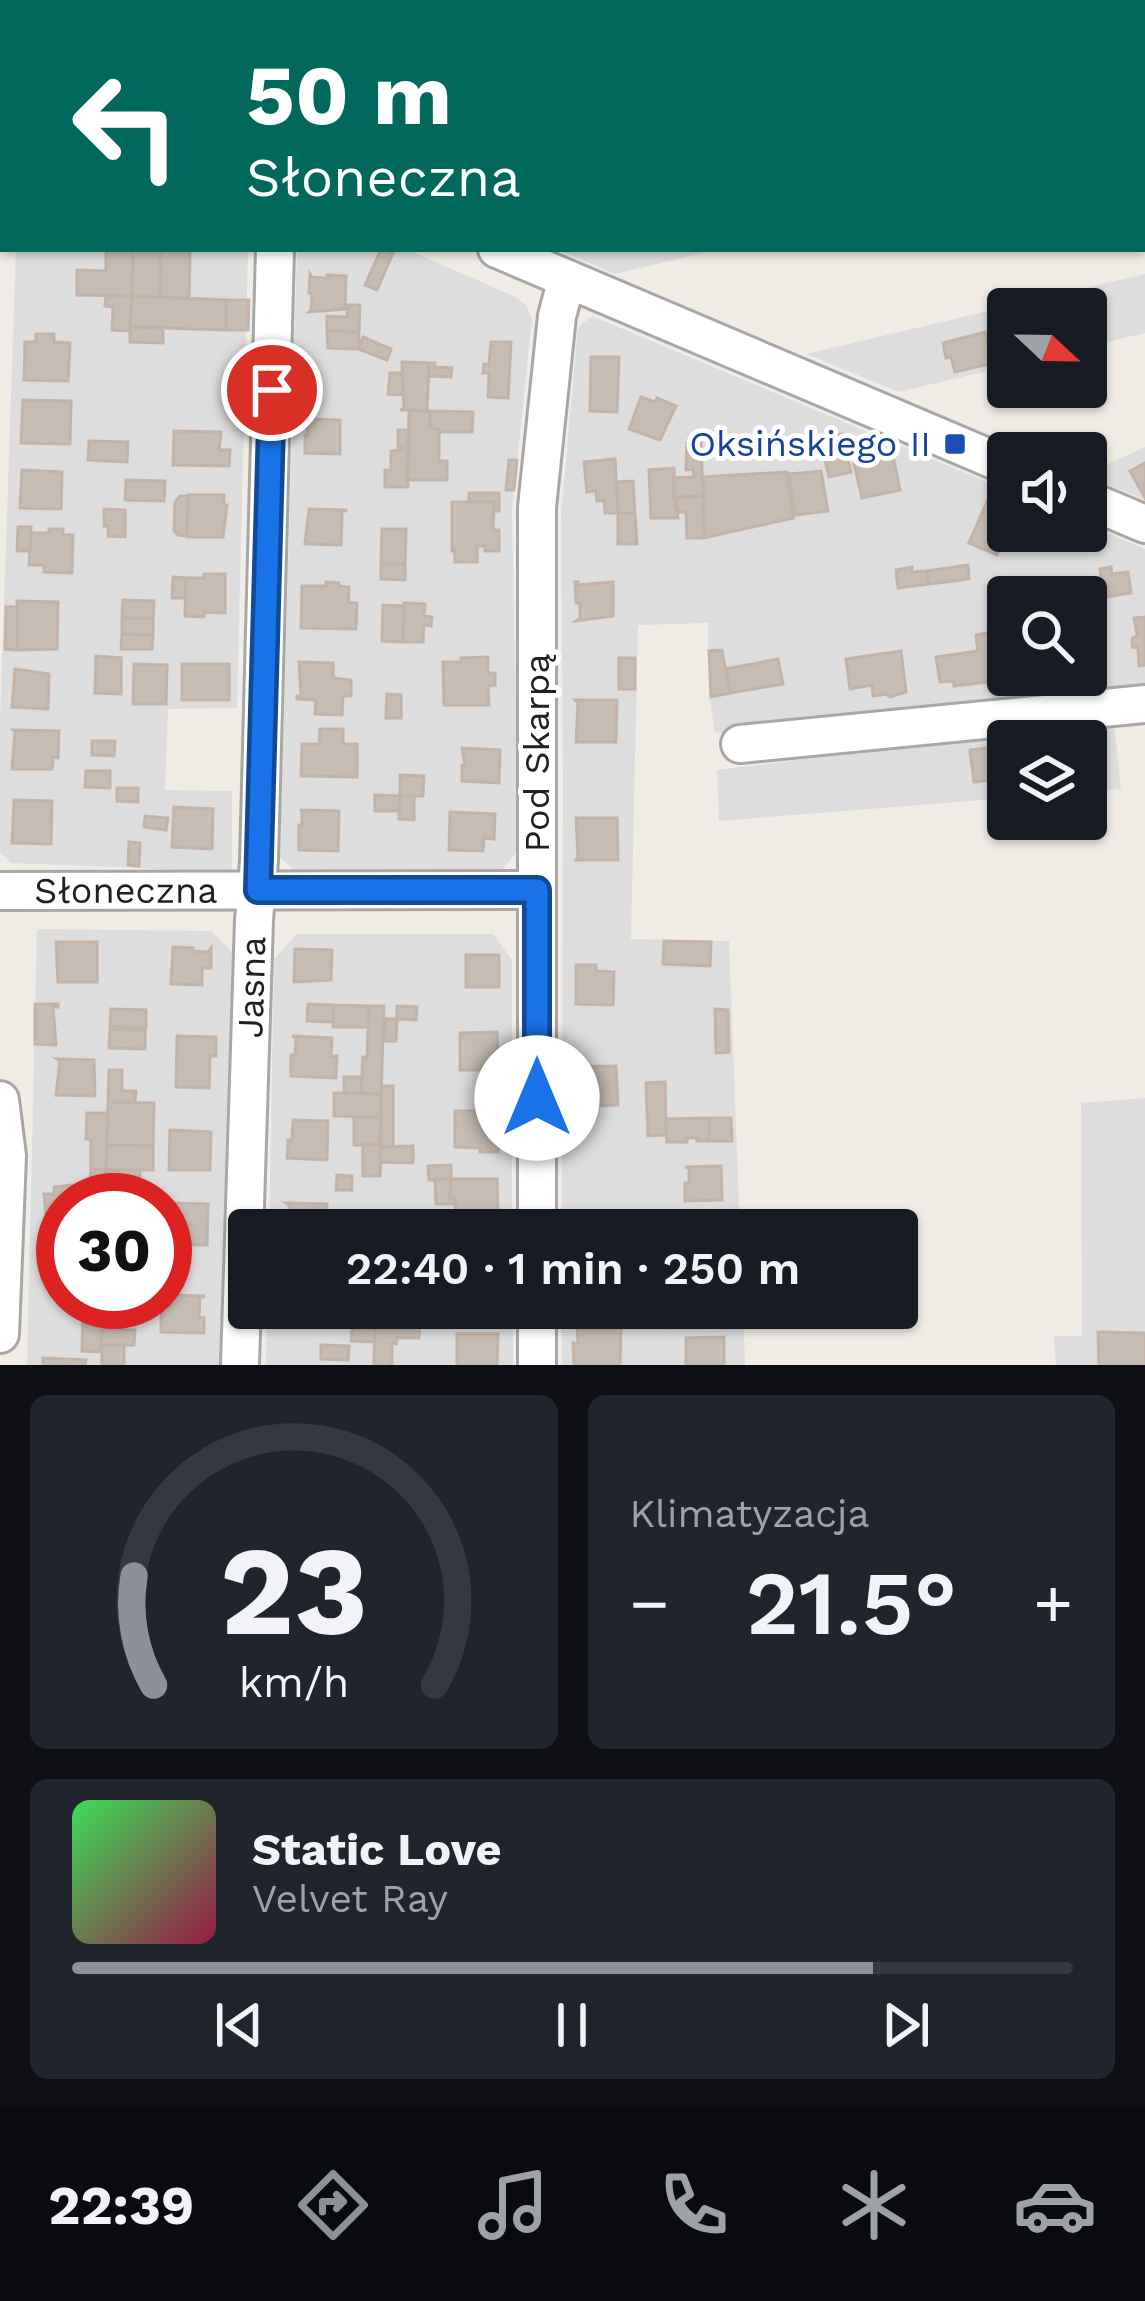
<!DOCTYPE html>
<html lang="pl">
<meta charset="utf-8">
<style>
body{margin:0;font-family:"Work Sans",sans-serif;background:#20242c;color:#f1f3f6;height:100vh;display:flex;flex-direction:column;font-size:45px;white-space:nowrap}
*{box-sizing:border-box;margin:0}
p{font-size:39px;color:#9ea1a6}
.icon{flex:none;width:66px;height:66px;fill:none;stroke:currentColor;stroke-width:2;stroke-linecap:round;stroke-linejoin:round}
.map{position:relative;height:1365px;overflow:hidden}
.drawer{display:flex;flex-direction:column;gap:30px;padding:30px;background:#0d0f14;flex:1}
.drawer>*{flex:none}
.top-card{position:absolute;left:0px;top:0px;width:1146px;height:252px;box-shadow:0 3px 9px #0004;background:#00695c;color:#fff;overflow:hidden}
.needle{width:78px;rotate:112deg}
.buttons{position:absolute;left:987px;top:288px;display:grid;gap:24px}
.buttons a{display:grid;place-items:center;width:120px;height:120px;border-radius:12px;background:#171b24;box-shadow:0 3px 9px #0004;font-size:60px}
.speed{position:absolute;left:36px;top:1173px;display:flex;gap:24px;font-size:60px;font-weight:700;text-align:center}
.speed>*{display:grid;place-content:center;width:156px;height:156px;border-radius:50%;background:#171b24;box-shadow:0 3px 9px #0004;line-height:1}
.speed .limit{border:18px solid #d22;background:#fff;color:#111}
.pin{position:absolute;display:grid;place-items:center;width:102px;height:102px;color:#fff;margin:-51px;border:6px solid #fff;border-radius:50%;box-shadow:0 3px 12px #0007}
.me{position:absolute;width:132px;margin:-66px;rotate:0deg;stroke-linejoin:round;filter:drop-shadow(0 0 9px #0008)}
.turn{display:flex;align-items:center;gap:42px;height:252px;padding:0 48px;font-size:54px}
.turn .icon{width:156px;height:156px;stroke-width:2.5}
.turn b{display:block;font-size:84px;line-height:102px}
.big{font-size:90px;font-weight:600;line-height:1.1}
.drawer .tile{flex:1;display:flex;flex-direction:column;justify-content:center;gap:18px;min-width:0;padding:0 42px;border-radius:18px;background:#20242c}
.drawer .dial{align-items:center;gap:0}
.dial svg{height:312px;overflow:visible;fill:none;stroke:#363941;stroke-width:7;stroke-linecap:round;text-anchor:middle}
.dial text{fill:#f1f3f6;stroke:none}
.song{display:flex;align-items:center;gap:36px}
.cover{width:144px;height:144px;border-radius:18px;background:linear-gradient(135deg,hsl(130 70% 55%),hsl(340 70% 35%))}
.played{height:12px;border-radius:6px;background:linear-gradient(90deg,#8c9099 80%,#363941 80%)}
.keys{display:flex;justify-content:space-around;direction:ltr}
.heat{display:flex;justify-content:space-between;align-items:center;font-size:66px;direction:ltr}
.drawer .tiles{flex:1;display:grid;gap:30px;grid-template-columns:1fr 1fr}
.tile:last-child{grid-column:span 2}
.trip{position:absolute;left:228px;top:1209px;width:690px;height:120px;border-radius:12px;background:#171b24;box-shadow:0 3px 9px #0004;font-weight:600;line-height:120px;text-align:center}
.tab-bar{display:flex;height:192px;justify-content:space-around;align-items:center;background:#090b0e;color:#9ea1a6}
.tab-bar .icon{width:84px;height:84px}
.tab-bar .on{color:#8c9099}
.tab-bar b{font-size:54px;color:#f1f3f6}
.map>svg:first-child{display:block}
.residential{fill:#dedddd;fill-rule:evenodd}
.farmland{fill:#f0f1d1}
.building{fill:#c6bdb5;stroke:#c4b3a8;stroke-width:3}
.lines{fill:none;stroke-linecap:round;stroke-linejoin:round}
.minor-casing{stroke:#a7a7a7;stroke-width:42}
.minor{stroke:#fff;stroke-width:36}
.route-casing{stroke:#114b97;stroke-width:30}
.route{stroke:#1a73e8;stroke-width:21}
.transit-dot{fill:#1a4fb4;stroke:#fff;stroke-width:4.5}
.labels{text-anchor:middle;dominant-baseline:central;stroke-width:10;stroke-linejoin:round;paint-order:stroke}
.transit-label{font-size:36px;fill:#164399;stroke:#fff;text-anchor:end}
.street-label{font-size:36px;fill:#202020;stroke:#fff}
</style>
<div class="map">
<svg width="1145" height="1365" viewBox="0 0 1145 1365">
<rect width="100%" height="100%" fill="#f1ede6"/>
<path class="residential" d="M16,249H248L237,708L168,709L165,790L232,791V872L11,863L0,852V721Z
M297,249H406L516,297L527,306L532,320L512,510L519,849L499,873H297L280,857Z
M556,249H719L615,274Z
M1145,274V333L1086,347V309H1008V366L899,392L806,354Z
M592,316L1008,491V531H1086V524L1145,549V687L715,733L709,694L708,623L638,625L631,939L729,941L740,1230H562L563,780L561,514L578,327ZM1008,597H1086V675H1008Z
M1145,447V500L1086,475V474Z
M1114,721L1121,789L1086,792V741H1008V798L719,821L717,770Z
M37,929L211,931L232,952L221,1365H27ZM63,1200H165V1302H63Z
M297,934H493L512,960V1230H269L274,959Z
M1145,1098V1365H1056L1054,1336H1082L1081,1103Z
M267,1308H513V1365H266Z
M562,1308H743L745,1365H562Z"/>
<path class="farmland" d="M265,0H753L754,3H265Z"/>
<path class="building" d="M106,249H133L132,296L77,295V270L106,271Z
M133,249H161L160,297L132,296Z
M161,249L190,250L189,298L160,297Z
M381,249L393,253L377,290L365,285Z
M310,274L312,277L328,278L327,275L346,276L345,309L309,312L311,310L312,294L309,293Z
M106,296H132L130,331L112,330L113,307L105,306Z
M132,296L226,300V330L130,327Z
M226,300H249L248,330H226Z
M348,305H360L359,332L327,331V316L347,317Z
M130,327H163V343L130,342Z
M327,331L359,332L358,349L328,348Z
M985,332L993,363L955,372L951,357L946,358L943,343Z
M36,334H54V342L70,343L68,381L24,380L25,342H36Z
M363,337L391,349L387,360L358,349Z
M491,342H511L508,398L488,397L489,373H483L484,364L489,365Z
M591,357H619L617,412L590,411Z
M402,362L429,363L427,411L400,410L404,409Z
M429,363H435V367L452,368L451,377L429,376Z
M390,373H402L404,395L388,394Z
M641,397L655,402L657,398L676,406L660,440L629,429Z
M23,400L71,401L70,444L21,443Z
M409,410L430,411V428L439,429V461H447V480H407Z
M430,411L473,412L472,432H439V429L430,428Z
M306,419L340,420V454L305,453V435L308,436Z
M398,430H409L408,487H385V470H391V451L401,450V447H398Z
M174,431L221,432L219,450H230L229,466L173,465Z
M842,434L851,472L829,477L820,438Z
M89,441L128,442L127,462L88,460Z
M687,443H701L703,496L674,497L673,478L694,477L693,469L686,470Z
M893,456L900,490L862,498L854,464Z
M615,459L618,513H605L604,500L597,501L596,491L587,492L584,462Z
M509,460H517L514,490H506Z
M1145,463V498L1130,471Z
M674,468V497L678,518H651L649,470Z
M22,470L62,472L61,509L20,508Z
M821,471L828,511L795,515L788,474Z
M787,472L793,518L704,538L703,477Z
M126,480L165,481L164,501L125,500Z
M633,481L635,513H618L617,482Z
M469,493H499V511H494V502H469Z
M188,495H224V505H227L223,537H187Z
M180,496H188L187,536L178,535L174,531L175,502Z
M703,496L704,538H687L686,512H678L676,498Z
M989,497L1008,506V531H1020L1013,546L1002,542L997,555L969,543Z
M452,502H494L493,530H499V551H485V546H477V562H455V551H452Z
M104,509L125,510V537L108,536V526H104Z
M309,509L347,510L342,512L341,545L305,544Z
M618,513H635L637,544H618Z
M18,527H31L30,551H17Z
M49,529H63V535H73L72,573L44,572V565H29L31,533H49Z
M382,529H406L405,564H381Z
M381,564H405V580L381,579Z
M968,565L969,579L929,584L927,571Z
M912,567V572L927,571L929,584L898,588L896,570Z
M1111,567L1112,574L1128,572L1131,593L1087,600L1085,581L1101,578L1100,569Z
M204,574H225V613L204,612V617L185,616L186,578H204Z
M173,577L186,578L185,598H172Z
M326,582L339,583V586L349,587L348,602L357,603L356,629L301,628L302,586H326Z
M575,582H578V585L613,582V616L576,621L580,618V603H576Z
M123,600L154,601L153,618H122Z
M17,601L58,602L57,649L17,650Z
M404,603L425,604L424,616L432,617L431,626L424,625L423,642H403Z
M383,605L404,606L403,642L382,641Z
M6,607H17V650L5,649Z
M1145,617V665L1139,666L1138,648L1132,647V639L1137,635L1134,618Z
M122,618H153V635L122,634Z
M999,631L1001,652H1006L1007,665L1003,666L1004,680L954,686V681L940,682L936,657L978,651L976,635Z
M122,634L153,635L152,649H121Z
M722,650L730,693L711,697L709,651Z
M901,651L906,692L890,697L886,694L873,696L872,685L850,689L846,659Z
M96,656L121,658V694L95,693Z
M488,657V673H495V685L488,686L489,705H444L443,662H461V658Z
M619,658H635V689H619Z
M778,659L783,684L730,693L726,669Z
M299,662L333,663V678L351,680V696H343L342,715L315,714L316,700L297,699V696H301Z
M134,664L167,665L166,704H133Z
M182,664H229V700H182Z
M15,669L49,674L48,709L12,707Z
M387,694L401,695V718H386Z
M575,700H617L616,742H576L578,703Z
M320,729H343V744H357V777L301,776L302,744H319Z
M13,730L59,731L58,758L53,757L52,769H12L15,732Z
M92,741H115L114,756L92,755Z
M1004,746L1005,749H1008V778L974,782L970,750Z
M462,748L500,750L499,783L462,781V765H465Z
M86,771H110V788L85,787Z
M400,775L424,776L423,796H400Z
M117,788H138V802L117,801Z
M375,795L400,796V811H375Z
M400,796H414V820L399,819Z
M14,800L52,801L51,844L12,843Z
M174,807L213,809L212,849L172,847Z
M300,810L339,811L338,851L299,850V825H302V811Z
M450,812L495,814L494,839L484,838L483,851L449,850Z
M145,816L168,818L166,830L144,827Z
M576,818H617L618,860H576L578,857Z
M129,842L140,843L139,866L128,865Z
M664,941L711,942L710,966L663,964Z
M56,942H97V982H58Z
M173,947L193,948V951L208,952L211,948V968H202V985L171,984Z
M295,949L332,950L331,980L294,982Z
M466,955H499V987H466Z
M576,965H596V971L614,972L613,1005L576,1004Z
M35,1004H58V1007H53L56,1045L35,1044Z
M308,1004L334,1005L333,1022L307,1021Z
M334,1005L369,1006L368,1027H333Z
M369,1006H384L381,1094L361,1093L363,1057L367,1058Z
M397,1006L417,1007L416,1020L397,1019Z
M111,1009L146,1010V1028L110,1027Z
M715,1009L728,1010L729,1052L716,1053Z
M385,1019H397L396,1041H384Z
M110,1029L145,1030V1049L109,1048Z
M497,1032L498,1070H460V1033Z
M177,1036L216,1037V1056H210L209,1088L176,1087Z
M292,1036L332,1038L331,1056H337L336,1078L291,1076V1055H295L296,1038Z
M57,1059L94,1060L95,1096L56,1095L60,1061Z
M616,1066L618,1105L580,1106L578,1067Z
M109,1070H122V1091H136L135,1103L108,1102Z
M344,1077H362L361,1093H344Z
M665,1082L666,1135L648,1136L646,1083Z
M381,1086H393V1147H380Z
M334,1093L381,1094V1117L334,1116Z
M108,1102L154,1103L153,1146L107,1145Z
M478,1107H499L498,1152H480V1148L455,1147V1111H478Z
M87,1113H108L106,1170L91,1169V1140L86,1139Z
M354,1117H381V1144L354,1145Z
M709,1118H731L732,1141H709Z
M709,1118V1141H697V1138H687V1142H667L666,1119Z
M293,1120L328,1121L327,1160L287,1158L288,1140L292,1141Z
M170,1130L211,1132L210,1170H169Z
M381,1144L380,1176H363V1145Z
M107,1145L153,1146V1170H106Z
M413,1146V1163L380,1162V1147Z
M451,1165V1179L429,1180L428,1166Z
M721,1166L722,1200L685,1201V1183H689V1169L685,1167Z
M91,1169L106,1170L105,1200H89Z
M106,1170H140L139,1188L106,1187Z
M337,1175L352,1176V1190H336Z
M451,1179H497L498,1220H456L455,1198H450Z
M451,1179L450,1198H455V1204H436L435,1180Z
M72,1185L84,1186V1200H63V1225H47L44,1194H54V1187Z
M106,1187L139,1188V1200H105Z
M166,1203L208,1204L207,1245L165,1244Z
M286,1203L327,1204L326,1230H285V1221H289V1205Z
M165,1295L205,1296L200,1298L199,1317L204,1318V1333L161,1332V1302H165Z
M284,1308H318L317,1325L284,1324Z
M360,1308H375V1328L359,1327Z
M647,1308H670L671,1328L648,1327Z
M83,1312L102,1313L101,1352L82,1351Z
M375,1316L420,1317L419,1338H397L396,1344L392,1343V1365H374Z
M574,1325H621L620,1365H574L573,1343H578L577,1327Z
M352,1327L375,1328V1342L351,1341Z
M102,1329L135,1330L134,1345H101Z
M1098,1332L1145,1333V1365H1099Z
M457,1334H498L497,1365H457Z
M724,1337V1365H686V1338Z
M102,1345H124V1365H102Z
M321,1345L349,1346L348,1360L321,1359Z
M43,1358L86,1360L85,1365H43Z"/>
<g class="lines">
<defs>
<g id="minor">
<path d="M1073,0L1075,3"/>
<path d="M0,28L3,29"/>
<path d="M1143,109L1145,112"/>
<path d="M0,223L3,215"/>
<path d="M497,249L1008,466"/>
<path d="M1086,499L1145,524"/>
<path d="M740,744L1145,704"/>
<path id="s1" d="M0,891L537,890"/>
<path d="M0,1100L7,1156L0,1334"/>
<path d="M537,1230V507L557,316L567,279"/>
<path id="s2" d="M240,1365L254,920L259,861L275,249"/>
<path d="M537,1365V1308"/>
</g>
</defs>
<use href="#minor" class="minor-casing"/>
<use href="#minor" class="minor"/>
</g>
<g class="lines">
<defs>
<path id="route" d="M272,390L258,890H537V1098"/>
</defs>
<use href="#route" class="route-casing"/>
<use href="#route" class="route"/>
</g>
<rect class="transit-dot" x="943" y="432" width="24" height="24" rx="6"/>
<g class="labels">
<g class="transit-label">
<text x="931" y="444">Oksińskiego II</text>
</g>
<g class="street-label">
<text transform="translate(537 753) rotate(-90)">Pod Skarpą</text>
<text stroke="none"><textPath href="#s1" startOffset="126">Słoneczna</textPath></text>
<text stroke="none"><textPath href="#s2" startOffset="378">Jasna</textPath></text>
</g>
</g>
</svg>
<div class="buttons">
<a><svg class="needle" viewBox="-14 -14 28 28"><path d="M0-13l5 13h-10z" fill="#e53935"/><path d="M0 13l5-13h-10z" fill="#9ea1a6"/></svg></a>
<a><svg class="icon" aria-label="sound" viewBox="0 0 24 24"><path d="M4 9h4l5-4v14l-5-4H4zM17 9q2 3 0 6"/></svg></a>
<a><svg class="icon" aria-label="search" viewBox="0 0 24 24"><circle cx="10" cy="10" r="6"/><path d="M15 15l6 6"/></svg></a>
<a><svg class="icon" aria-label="layers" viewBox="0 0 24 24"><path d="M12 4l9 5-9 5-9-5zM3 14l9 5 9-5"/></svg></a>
</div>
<div class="speed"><div class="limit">30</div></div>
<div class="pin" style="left:272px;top:390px;background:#d93025"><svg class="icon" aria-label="arrive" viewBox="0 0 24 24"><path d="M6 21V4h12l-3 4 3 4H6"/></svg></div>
<svg class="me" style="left:537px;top:1098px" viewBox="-20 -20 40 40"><circle r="19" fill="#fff"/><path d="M0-13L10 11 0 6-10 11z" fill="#1a73e8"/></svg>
<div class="trip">22:40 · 1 min · 250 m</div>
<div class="top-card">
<div class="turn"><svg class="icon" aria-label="left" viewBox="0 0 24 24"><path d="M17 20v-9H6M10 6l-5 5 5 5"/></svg><div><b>50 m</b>Słoneczna</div></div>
</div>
</div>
<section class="drawer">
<div class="tiles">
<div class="tile dial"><svg viewBox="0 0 100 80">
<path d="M14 69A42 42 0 1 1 86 69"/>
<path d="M14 69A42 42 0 0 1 9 41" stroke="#8c9099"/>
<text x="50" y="56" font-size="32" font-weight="700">23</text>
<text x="50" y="72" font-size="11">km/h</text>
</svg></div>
<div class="tile"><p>Klimatyzacja</p>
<div class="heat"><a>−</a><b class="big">21.5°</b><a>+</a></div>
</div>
<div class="tile">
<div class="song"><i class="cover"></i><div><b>Static Love</b><p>Velvet Ray</p></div></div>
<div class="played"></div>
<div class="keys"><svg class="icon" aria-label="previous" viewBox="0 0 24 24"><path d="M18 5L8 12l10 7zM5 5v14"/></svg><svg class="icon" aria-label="pause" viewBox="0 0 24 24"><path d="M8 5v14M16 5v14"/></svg><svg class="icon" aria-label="next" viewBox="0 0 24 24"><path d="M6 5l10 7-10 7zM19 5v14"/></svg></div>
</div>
</div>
</section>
<nav class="tab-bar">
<b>22:39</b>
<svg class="icon on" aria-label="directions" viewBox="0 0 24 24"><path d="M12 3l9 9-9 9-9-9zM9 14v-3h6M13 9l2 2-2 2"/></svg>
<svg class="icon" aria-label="music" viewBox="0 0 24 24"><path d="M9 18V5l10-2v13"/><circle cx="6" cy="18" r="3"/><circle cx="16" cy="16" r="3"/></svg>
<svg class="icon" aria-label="phone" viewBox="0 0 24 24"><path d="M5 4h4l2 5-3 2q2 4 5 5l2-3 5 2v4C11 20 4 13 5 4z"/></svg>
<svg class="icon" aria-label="climate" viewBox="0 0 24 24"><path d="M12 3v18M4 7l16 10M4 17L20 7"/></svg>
<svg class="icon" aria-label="car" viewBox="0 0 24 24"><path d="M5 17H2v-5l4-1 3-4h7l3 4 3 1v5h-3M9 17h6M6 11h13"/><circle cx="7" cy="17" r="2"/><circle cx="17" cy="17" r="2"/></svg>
</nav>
